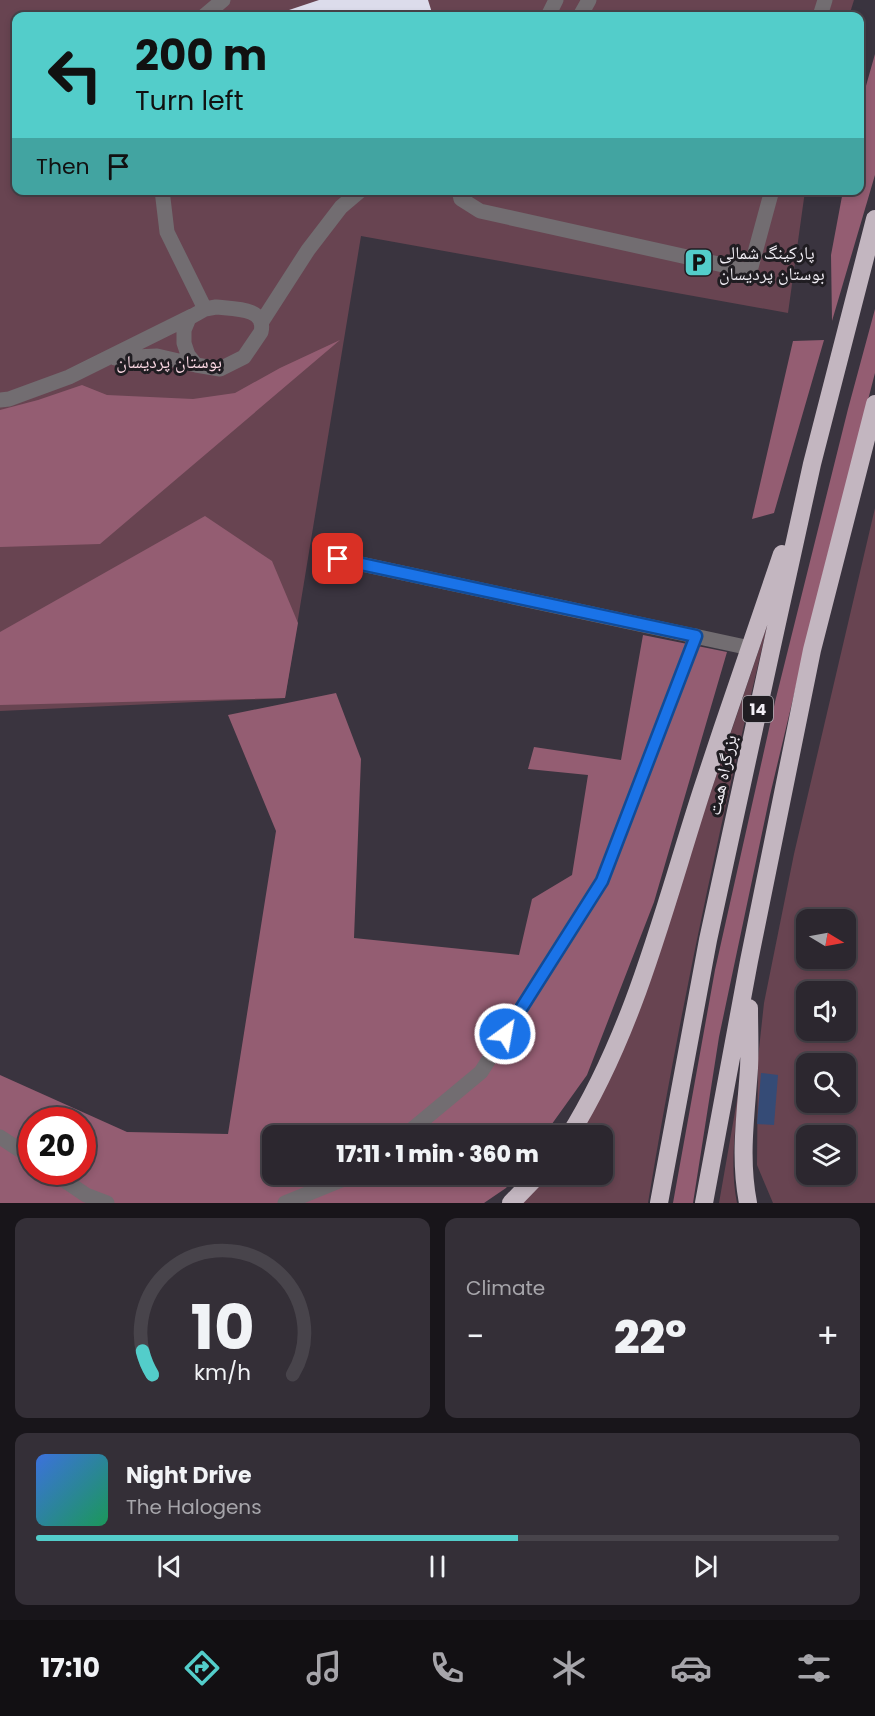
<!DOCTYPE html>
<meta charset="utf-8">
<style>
body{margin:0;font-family:Poppins,"Noto Naskh Arabic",sans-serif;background:#342f37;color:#f1f3f6;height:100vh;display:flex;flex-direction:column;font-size:22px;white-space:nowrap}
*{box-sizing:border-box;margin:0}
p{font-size:20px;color:#a6a5aa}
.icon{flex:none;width:33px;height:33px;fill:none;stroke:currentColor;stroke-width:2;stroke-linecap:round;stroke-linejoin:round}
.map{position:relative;height:1203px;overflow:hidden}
.panel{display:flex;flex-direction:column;gap:15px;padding:15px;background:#18151a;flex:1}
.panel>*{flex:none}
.banner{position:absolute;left:12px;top:12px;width:852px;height:183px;border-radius:12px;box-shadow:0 3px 9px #0003,0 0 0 2px #48444b;background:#53cdca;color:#111;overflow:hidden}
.needle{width:39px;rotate:100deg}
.fabs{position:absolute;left:796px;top:909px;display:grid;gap:12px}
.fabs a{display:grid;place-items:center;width:60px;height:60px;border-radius:12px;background:#2c272f;box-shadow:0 3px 9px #0003,0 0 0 2px #48444b;font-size:30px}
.speed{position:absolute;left:18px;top:1107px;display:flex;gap:12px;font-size:30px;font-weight:700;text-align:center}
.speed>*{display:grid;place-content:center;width:78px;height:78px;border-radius:50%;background:#2c272f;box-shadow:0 3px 9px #0003,0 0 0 2px #48444b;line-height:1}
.speed .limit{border:9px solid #d22;background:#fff;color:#111}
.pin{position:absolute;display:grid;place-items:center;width:51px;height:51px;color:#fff;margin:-26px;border-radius:12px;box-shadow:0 3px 9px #0006}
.me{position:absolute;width:66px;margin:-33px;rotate:32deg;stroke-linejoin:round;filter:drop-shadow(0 0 4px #0008)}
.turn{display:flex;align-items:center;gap:21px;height:126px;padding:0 24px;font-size:27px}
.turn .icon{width:78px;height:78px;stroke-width:2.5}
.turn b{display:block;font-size:42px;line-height:51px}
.then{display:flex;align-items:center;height:57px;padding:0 24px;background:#0003;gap:12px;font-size:22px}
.big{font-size:45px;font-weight:800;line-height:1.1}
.panel .tile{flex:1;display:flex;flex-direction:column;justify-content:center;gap:9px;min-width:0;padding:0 21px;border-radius:12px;background:#342f37}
.panel .dial{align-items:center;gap:0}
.dial svg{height:156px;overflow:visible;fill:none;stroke:#48444b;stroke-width:7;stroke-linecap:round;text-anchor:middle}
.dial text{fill:#f1f3f6;stroke:none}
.song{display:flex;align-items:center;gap:18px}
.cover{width:72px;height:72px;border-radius:9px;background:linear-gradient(135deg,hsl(220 70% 55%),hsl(150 70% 35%))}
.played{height:6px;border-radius:3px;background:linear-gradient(90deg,#53cdca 60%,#48444b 60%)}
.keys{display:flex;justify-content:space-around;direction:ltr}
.heat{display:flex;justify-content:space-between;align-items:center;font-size:33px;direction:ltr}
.panel .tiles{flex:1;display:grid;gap:15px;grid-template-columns:1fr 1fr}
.tile:last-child{grid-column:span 2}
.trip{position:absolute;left:262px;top:1125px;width:351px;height:60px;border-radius:12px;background:#2c272f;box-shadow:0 3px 9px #0003,0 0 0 2px #48444b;font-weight:800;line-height:60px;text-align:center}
.tabs{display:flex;height:96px;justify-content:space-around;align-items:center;background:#121013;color:#a6a5aa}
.tabs .icon{width:42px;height:42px}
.tabs .selected{color:#53cdca}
.tabs b{font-size:27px;color:#f1f3f6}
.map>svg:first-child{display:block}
.green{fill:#684451;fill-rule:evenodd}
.forest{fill:#945d72;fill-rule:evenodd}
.water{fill:#354b76}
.building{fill:#dcdceb}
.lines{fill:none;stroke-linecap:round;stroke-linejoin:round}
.minor{stroke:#726d71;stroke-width:15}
.highway{stroke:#c3b6c0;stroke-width:18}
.route-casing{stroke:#114b97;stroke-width:15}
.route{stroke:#1a73e8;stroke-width:10}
.labels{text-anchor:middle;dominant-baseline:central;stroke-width:6;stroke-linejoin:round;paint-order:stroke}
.shield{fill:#201d22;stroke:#b2afb6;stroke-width:1.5}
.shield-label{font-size:16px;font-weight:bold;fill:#f1eef5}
.poi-label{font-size:18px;fill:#f1eef5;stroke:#201d22;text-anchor:start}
.park-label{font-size:18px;fill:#fcd8e4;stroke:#201d22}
.street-label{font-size:18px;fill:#f1eef5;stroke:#201d22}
</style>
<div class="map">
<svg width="875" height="1203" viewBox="0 0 875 1203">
<rect width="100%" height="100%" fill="#3a343f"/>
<path class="green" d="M0,0H854L849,16H16V190L805,191L788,313L361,236L285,698L0,711Z
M875,508V1203H773L757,1165L758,1058L764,1003L794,854ZM807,920H846V958H807ZM807,992H846V1030H807ZM807,1064H846V1102H807ZM807,1136H846V1174H807Z
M768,623C722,815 680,1008 648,1203H521L537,1188L549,1175L603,1174V1136L578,1135L707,803Z
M743,1066C738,1110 728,1158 737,1203H719Z"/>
<path class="forest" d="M875,54V175L832,321L831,255L843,191L860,190V107Z
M875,309V373L823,573L770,795L719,1037L693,1203H673L715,970L775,702L848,409Z
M340,340L100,544L0,547V410L38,400L82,385L107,395L193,399L235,393L280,368Z
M824,340L774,513L752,519L793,341Z
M205,516L272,561L298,623L285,698L0,705V632Z
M643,635L727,652L654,902L587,1075L544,1135L273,1136V1174L516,1175L506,1188L484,1203H0V1075L127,1132L228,1134L276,831L228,715L336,693L361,759L354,938L519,955L532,899L572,875L588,775L528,769L534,747L621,760ZM32,1120H82V1172H32Z"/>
<path class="water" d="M761,1073L778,1075L774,1125L757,1124Z"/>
<path class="building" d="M319,0H428L433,16H277V14Z"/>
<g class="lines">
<path class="minor" d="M204,16L223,0
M548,16L556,0
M580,16L589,0
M820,16L825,0
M162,190L167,232L205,309
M459,190L461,199L480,211L750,271L772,190
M216,307C232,309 267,307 261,332L244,357L220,369L196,365L188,355L184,343V330L189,318L205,309Z
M261,323L308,250L341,207L361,190
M115,358L157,356L196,365
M0,400L9,399L69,377L192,316
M338,559L750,648
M404,1136L481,1072L602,881L696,636
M0,1137L32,1158
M52,1172L86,1195L107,1203
M285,1203L356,1174"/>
<path class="highway" d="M569,1136C635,1030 664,907 702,790C728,711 755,632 782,554
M511,1203L539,1174
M659,1203L708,940L775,632L812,464L875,219
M704,1203L749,961L812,650L875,404
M748,1203C739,1156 746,1115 749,1068C750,1048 749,1028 749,1008"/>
</g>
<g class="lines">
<defs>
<path id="route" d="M338,559L696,636L602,881L505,1034"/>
</defs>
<use href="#route" class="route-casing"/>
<use href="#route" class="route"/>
</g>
<defs>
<symbol id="parking-square" viewBox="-11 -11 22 22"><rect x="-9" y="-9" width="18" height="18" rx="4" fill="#53cdca" stroke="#201d22"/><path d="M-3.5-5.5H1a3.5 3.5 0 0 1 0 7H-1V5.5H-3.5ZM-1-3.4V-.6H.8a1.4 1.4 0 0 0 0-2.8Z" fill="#111"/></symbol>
</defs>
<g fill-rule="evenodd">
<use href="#parking-square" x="682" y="246" width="33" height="33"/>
</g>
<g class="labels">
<rect class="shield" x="743" y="696" width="30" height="26" rx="4.5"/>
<g class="shield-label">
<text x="758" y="709">14</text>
</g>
<g class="poi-label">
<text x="719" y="252">پارکینگ شمالی<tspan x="719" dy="21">بوستان پردیسان</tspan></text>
</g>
<g class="park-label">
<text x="169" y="361">بوستان پردیسان</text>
</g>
<g class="street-label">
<text transform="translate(722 775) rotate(-78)">بزرگراه همت</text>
</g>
</g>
</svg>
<div class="fabs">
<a><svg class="needle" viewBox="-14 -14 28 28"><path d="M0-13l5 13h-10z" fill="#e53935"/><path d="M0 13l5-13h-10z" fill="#a6a5aa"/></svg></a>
<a><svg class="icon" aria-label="sound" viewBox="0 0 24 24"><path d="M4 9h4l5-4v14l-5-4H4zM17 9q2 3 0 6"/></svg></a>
<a><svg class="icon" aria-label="search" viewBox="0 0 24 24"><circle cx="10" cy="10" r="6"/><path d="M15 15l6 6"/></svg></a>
<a><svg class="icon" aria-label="layers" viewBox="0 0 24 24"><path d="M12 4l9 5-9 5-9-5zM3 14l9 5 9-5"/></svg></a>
</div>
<div class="speed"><div class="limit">20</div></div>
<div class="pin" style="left:338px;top:559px;background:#d93025"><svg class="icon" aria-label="arrive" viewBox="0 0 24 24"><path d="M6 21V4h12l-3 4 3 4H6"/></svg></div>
<svg class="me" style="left:505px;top:1034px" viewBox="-20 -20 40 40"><circle r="17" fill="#1a73e8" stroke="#fff" stroke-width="3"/><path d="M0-11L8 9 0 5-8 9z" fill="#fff"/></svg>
<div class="trip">17:11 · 1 min · 360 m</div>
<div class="banner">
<div class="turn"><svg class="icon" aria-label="left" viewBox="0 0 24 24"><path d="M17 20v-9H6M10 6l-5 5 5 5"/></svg><div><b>200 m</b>Turn left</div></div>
<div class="then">Then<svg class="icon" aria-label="arrive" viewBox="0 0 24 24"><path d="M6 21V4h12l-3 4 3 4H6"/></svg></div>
</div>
</div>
<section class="panel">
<div class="tiles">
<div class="tile dial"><svg viewBox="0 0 100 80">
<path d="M14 69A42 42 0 1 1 86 69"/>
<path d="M14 69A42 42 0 0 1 9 57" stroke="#53cdca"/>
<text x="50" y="56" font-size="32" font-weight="700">10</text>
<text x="50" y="72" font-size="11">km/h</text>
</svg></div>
<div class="tile"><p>Climate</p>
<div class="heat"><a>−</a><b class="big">22°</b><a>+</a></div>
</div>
<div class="tile">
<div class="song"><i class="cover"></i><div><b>Night Drive</b><p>The Halogens</p></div></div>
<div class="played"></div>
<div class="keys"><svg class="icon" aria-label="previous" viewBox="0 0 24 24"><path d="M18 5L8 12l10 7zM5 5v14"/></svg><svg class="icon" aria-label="pause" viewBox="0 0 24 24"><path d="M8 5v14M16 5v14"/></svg><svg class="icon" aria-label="next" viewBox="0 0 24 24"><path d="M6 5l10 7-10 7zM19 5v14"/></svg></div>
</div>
</div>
</section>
<nav class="tabs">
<b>17:10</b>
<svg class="icon selected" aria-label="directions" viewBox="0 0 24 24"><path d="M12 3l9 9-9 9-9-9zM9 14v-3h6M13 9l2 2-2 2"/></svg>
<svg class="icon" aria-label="music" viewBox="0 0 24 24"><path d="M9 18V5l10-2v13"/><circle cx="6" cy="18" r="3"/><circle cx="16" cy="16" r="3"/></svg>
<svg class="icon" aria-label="phone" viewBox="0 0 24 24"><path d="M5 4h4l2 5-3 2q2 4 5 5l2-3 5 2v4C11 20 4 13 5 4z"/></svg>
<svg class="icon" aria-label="climate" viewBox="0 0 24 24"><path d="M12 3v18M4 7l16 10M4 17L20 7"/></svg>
<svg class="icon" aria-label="car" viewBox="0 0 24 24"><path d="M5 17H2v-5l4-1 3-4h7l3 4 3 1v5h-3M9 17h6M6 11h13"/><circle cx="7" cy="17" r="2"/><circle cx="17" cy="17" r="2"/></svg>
<svg class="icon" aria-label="filters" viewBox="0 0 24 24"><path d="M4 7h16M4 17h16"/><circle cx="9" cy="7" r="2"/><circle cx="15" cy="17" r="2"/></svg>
</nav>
